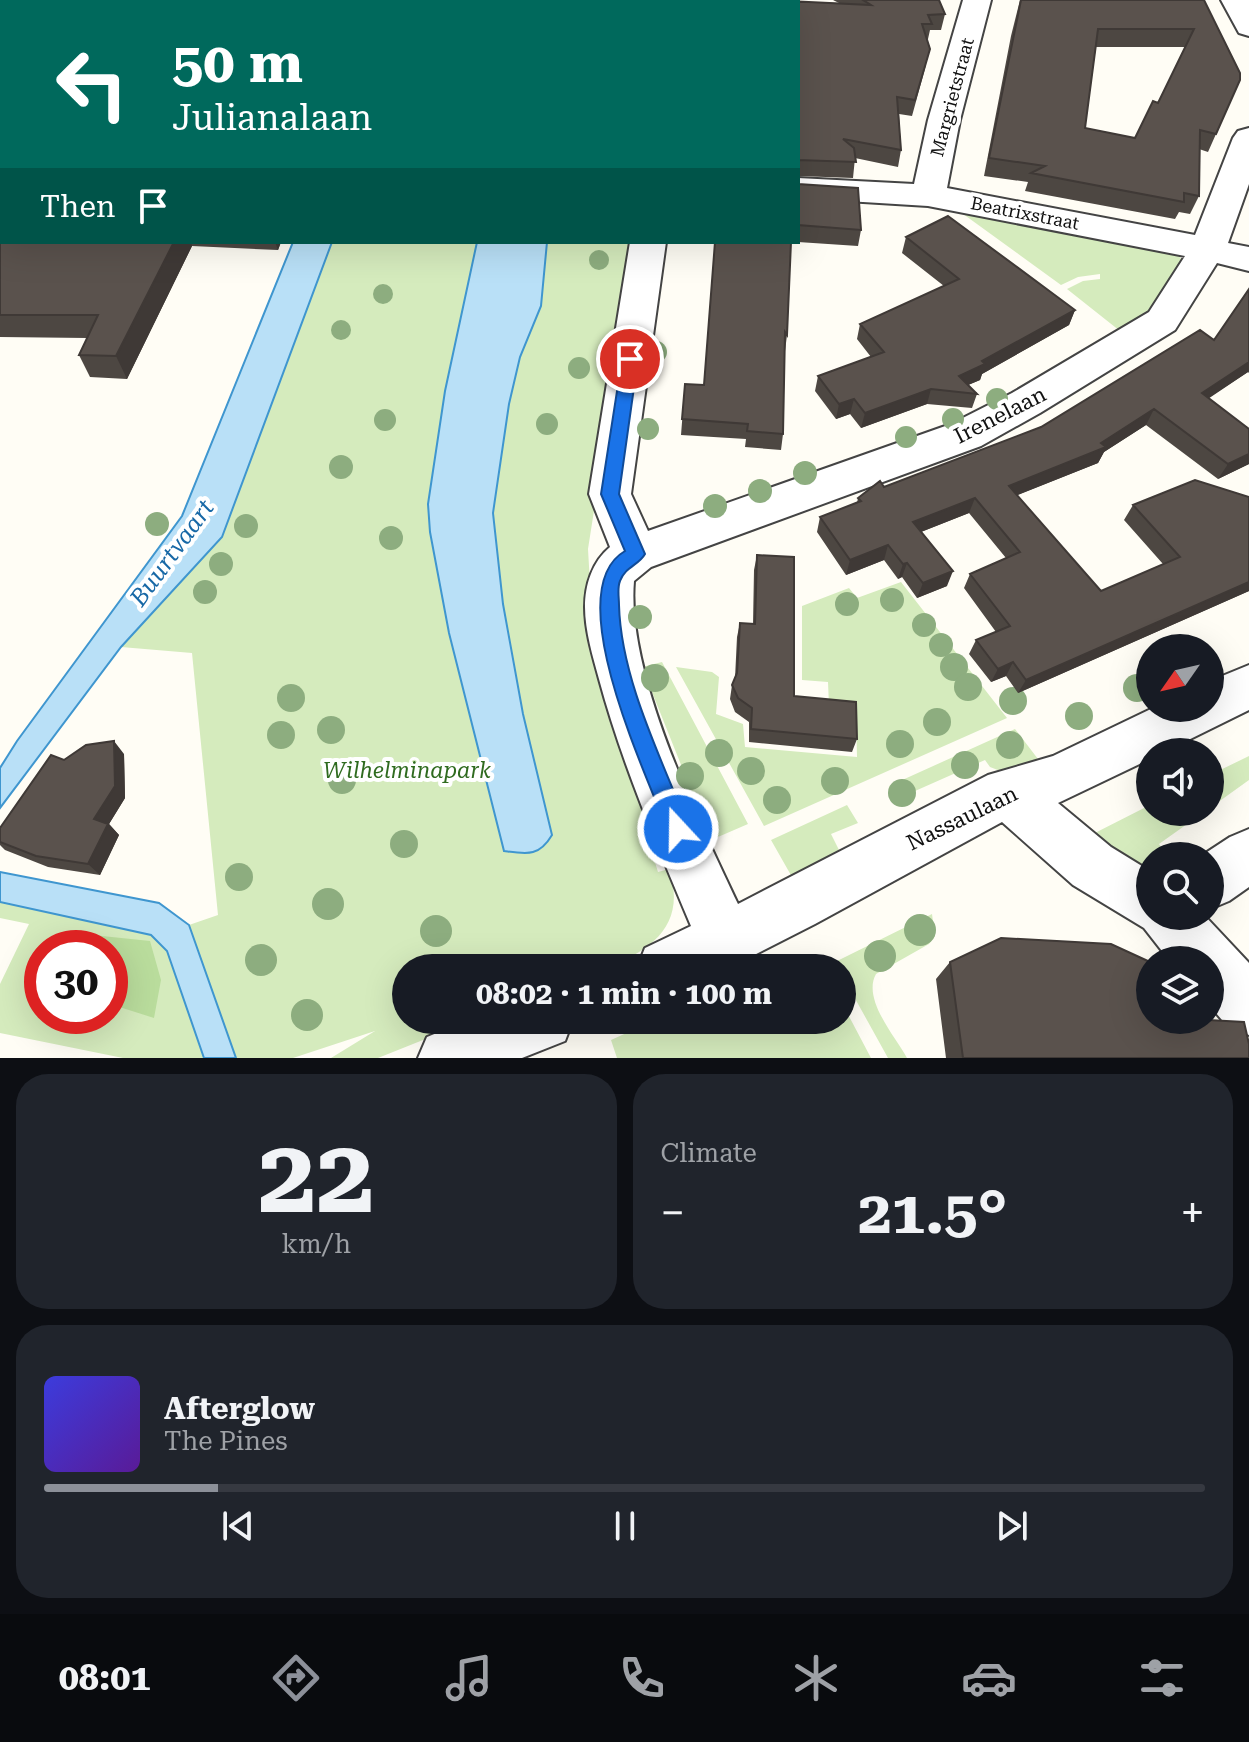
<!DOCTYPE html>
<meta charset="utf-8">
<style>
body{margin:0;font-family:"Roboto Serif",serif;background:#20242c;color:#f1f3f6;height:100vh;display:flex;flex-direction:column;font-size:30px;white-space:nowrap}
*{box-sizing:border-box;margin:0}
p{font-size:26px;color:#9ea1a6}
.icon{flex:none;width:44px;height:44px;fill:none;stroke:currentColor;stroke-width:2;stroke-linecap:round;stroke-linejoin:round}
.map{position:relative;height:1058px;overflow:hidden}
.drawer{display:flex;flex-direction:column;gap:16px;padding:16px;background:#0d0f14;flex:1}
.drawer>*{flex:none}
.top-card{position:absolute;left:0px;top:0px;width:800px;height:244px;box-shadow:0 8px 32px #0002;background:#00695c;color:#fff;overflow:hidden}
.needle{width:52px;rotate:236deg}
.tools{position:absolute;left:1136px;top:634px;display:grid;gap:16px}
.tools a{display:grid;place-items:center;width:88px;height:88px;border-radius:50%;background:#171b24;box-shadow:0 8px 32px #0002;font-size:40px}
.speed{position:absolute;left:24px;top:930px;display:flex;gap:16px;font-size:40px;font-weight:700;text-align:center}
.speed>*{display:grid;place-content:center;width:104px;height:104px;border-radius:50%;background:#171b24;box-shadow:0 8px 32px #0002;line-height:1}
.speed .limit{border:12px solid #d22;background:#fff;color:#111}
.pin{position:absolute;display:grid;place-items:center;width:68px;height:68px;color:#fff;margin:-34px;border:4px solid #fff;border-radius:50%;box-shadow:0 2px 8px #0007}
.me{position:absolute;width:88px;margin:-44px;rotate:339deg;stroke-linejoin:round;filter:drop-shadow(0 0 6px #0008)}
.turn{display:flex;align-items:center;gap:28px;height:168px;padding:0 40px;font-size:36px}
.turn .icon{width:104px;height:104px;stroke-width:2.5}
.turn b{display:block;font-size:56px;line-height:68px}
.then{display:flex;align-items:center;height:76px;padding:0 40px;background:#0003;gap:16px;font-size:30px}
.big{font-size:60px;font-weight:700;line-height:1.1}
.drawer .widget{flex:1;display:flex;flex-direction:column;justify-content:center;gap:12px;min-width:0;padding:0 28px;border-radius:32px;background:#20242c}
.drawer .dial{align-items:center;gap:0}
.dial b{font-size:104px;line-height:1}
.song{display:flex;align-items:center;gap:24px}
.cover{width:96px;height:96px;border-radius:12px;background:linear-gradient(135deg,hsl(240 70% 55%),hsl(270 70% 35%))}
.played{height:8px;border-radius:4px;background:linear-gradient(90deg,#8c9099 15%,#363941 15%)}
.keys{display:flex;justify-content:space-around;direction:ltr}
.heat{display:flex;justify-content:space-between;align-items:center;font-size:44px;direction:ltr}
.drawer .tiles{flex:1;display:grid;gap:16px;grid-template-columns:1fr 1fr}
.widget:last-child{grid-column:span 2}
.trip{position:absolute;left:392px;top:954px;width:464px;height:80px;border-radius:40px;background:#171b24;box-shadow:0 8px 32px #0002;font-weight:700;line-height:80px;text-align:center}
.tab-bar{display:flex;height:128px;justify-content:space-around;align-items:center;background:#090b0e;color:#9ea1a6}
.tab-bar .icon{width:56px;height:56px}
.tab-bar .active{color:#8c9099}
.tab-bar b{font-size:36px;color:#f1f3f6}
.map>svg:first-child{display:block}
.green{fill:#d5ebbd;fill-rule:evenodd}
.forest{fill:#b9dc9c}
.water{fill:#b9e0f7;stroke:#3f96cf;stroke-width:2}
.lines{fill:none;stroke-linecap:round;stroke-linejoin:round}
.minor-casing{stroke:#444;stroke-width:4}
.minor{fill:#fff;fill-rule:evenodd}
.tree{fill:#8dad7f}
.wall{fill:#4d4742;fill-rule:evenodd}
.shaded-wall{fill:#3f3936}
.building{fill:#5a524d;stroke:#3f3936;stroke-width:2;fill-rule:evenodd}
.route{fill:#1a73e8;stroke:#114b97;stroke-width:2}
.labels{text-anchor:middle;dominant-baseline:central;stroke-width:8;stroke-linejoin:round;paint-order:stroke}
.far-street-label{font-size:18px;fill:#111;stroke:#fff}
.street-label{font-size:22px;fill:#111;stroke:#fff}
.park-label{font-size:22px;font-style:italic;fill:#2f6b1f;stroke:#fff}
.water-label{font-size:24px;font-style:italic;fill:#1768a6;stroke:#fff}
</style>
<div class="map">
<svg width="1249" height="1058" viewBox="0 0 1249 1058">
<rect width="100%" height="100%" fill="#fffdf5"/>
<path class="green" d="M959,211L1177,254L1186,265L1145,314L1120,331L1067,289L1083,281L1100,279V274L1078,277L1061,285Z
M318,242H636L588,549L594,653L601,691L664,854L654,859L658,872L669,869C687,924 653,950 606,968H406V1020H473L378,1058H331L375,1031L293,1058H228L189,925L218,915L192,653L121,647Z
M901,582L1007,718L764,826L676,667L712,672L719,677L716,714L743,724L745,747L857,757L856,710L829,706L828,682L802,680V606L849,588L857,598Z
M662,662L748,824L711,840L642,667Z
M1015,729L1038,759L1008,774L990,767L985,760L897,799L889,786Z
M1249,756V780L1210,808V775Z
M847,805L858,823L831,834L839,850L792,877L771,840Z
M1150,805V812H1204L1159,844L1168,856H1150V880L1085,838Z
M0,902L151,935L167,951L204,1058H123L0,1033V984L29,924L0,918ZM42,948H110V1016H42Z
M932,914L935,936L929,944L876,974C862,999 895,1036 907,1058H888L842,975V968H838L835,962Z
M842,1003L871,1058H617L611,1040L655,1020H842Z"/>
<path class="forest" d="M64,932L150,941L161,980L154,1018L110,1004V948H54Z"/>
<path class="water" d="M293,242H332L222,537L121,647L0,808V768L17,741L182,516Z
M477,242H547L541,306L520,357L509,404L493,513L503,604L523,714L552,835C539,857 527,854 504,851L449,633L430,532L428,504L445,391Z
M0,872L159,903L189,925L236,1058H204L167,951L151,935L0,902Z"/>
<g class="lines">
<defs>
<path id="minor" d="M963,0H991L960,120L947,188L1195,235L1233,138L1238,131L1249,128V184L1228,243L1249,247V271L1217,263L1175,330L1040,413L981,446L651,567L634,581C626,674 698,819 738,904L988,775L1053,756L1153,708H1210V681L1249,665V710L1164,752H1150V759L1058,803L1111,847L1150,871V916H1205L1249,963V1035L1228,1027L1210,1006V960H1169L1144,928L1073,885L1002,822L815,924L729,968H637L645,948L691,926C657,845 622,764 599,679C593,657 585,631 585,607C585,585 592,562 610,547L589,494L630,242H666L631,494L648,531L951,424L1012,393L1149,312L1185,256L928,206L798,198V178L914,184L928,120Z
M1221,0H1249V36L1239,33Z
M0,156H2V176H0Z
M1249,829V887L1229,901L1210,909V856H1201L1230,837Z
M469,1020H573L565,1041L522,1058H418L427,1037Z"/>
</defs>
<use href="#minor" class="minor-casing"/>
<use href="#minor" class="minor"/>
</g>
<g class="tree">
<circle cx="599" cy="260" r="10"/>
<circle cx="383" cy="294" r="10"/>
<circle cx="341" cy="330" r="10"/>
<circle cx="656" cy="352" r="11"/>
<circle cx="579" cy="368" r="11"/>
<circle cx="997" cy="399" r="11"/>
<circle cx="953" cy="419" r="11"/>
<circle cx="385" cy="420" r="11"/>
<circle cx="547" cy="424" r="11"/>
<circle cx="648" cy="429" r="11"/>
<circle cx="906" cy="437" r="11"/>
<circle cx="341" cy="467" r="12"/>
<circle cx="805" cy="473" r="12"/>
<circle cx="760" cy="491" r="12"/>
<circle cx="715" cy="506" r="12"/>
<circle cx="157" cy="524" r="12"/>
<circle cx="246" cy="526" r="12"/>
<circle cx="391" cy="538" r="12"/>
<circle cx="221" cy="564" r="12"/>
<circle cx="205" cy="592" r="12"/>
<circle cx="892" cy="600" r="12"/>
<circle cx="847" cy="604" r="12"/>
<circle cx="640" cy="617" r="12"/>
<circle cx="924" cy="625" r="12"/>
<circle cx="941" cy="645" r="12"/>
<circle cx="954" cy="667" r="14"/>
<circle cx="655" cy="678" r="14"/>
<circle cx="968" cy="687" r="14"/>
<circle cx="1137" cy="688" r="14"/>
<circle cx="291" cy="698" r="14"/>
<circle cx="1013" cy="701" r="14"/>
<circle cx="1079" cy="716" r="14"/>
<circle cx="937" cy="722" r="14"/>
<circle cx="331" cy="730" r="14"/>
<circle cx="281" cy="735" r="14"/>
<circle cx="900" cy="744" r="14"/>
<circle cx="1010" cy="745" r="14"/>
<circle cx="719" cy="753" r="14"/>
<circle cx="965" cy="765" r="14"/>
<circle cx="751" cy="771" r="14"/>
<circle cx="690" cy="776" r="14"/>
<circle cx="342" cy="780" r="14"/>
<circle cx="835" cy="781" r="14"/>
<circle cx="902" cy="793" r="14"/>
<circle cx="777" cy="800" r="14"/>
<circle cx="404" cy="844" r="14"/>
<circle cx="239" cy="877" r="14"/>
<circle cx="328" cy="904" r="16"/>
<circle cx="920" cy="930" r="16"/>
<circle cx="436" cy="931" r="16"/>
<circle cx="880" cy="956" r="16"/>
<circle cx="261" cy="960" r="16"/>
<circle cx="307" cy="1015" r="16"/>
</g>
<path class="wall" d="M0,0H313L2,2V153L0,155Z
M833,0H939L945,14L941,30H930L928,39H927L926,65L912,116L899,114L901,150L898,167L855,158L853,178L798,176V184L861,230L858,246L798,242V2L839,3Z
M1020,0H1204L1216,134L1208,152L1199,149V196L1190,214L1179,212L1175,219L1025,191L1028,182L984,176L1011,36ZM1096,47H1185L1158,103L1135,138L1085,128Z
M0,196L2,242H281L278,250L192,246L127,379L90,377L79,355L87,338L0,337Z
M906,237L1075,310L1069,325L982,374L980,380L968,385L977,394L972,408L927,404L861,428L850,414L836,419L815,391L818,376L871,357L857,339L860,324L944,286L902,253Z
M715,242L787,335L785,351L783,434L781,450L745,447L746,439L681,435L685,384L704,385Z
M1249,289V373L1248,372L1208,398L1249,429V464L1218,479L1146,425L1104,452L1098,463L1017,495L1101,591L1163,564L1124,520L1133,505L1249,591L1018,693L1006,676L991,682L969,654L976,640L996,632L964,588L970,574L1006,558L969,513L921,532L947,586L917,598L902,577L898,579L884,560L846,575L817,532L820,517L857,503L858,498L1041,427L1214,340Z
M757,555L794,696L857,739L852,752L749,742V722L735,712L730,699L732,685L735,678L737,637L740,623L753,624L754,570Z
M124,754L125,798L109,824L119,835L100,875L48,867L5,850L0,845V828L64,760Z
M950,962L1150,1020L1249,1058H946L936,979Z"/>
<path class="shaded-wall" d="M174,242H191L192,246L127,379L116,356Z
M275,242H281L278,250Z
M1075,310L1069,325L982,374L980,380L954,391L959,376L982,361Z
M1249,362V370L1248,372L1193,409L1202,393Z
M931,389L927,404L861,428L865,413Z
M854,399L850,414L836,419L839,404Z
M1154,409L1146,425L1104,452L1098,463L1003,501L1009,486L1101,443Z
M1249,454V464L1218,479L1228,464Z
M975,498L969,513L908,537L913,522Z
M888,545L884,560L846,575L850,560Z
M907,563L902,577L898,579L903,564Z
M953,571L947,586L917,598L923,583Z
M1249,582V591L1018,693L1026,680Z
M1013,662L1006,676L991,682L998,669Z
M114,741L124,754L125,798L109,824L119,835L100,875L88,864L94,819Z"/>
<path class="building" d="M0,0H298L328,2H2V134H0Z
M731,0H767L871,5L863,0H939L945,14L928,15L932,24H922L930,49L915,100L897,97L901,150L843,139L854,148L856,162L798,160V184L858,188L861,230L798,225V2H731Z
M1021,0H1204L1240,73V80L1216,134L1200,130L1199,196L1184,193V202L1031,173L1045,166L989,158ZM1098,29H1194L1158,103L1153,101L1135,138L1085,128Z
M0,196H2V242H174L116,356L79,355L98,315H0Z
M948,216L1075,310L982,361L985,364L959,376L977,394L931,389L865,413L854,399L839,404L818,376L884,352L860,324L959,279L906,237Z
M715,242H791L787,335L785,332L783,434L747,431L748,424L682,419L685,384L704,385Z
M1249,289V362L1202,393L1249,429V454L1228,464L1154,409L1101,443L1106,447L1009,486L1101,591L1180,557L1133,505L1195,480L1249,497V582L1026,680L1013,662L998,669L976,640L1010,626L970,574L1020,552L975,498L913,522L953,571L923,583L907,563L903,564L888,545L850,560L820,517L861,501L858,498L880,481L884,487L1041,427L1200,330L1214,340Z
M757,555L794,557V696L856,702L857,739L751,729L752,708L738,698L732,685L737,673L740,623L755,624Z
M114,741L115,786L94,819L108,824L88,864L36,856L0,842V828L51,755L64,760L86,745Z
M1001,938L1111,944L1150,962V1020H1208L1244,1022L1249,1044V1058H963L950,962Z"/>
<path class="route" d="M630,353L638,359L619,494L645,554C639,565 625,567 620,581C617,588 619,597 619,605C621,680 662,759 689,829L686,837L678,840L670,837L667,829C646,773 558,590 625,551L601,494L622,359Z"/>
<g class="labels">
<g class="far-street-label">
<text transform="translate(952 97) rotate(-75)">Margrietstraat</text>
<text transform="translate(1025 213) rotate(11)">Beatrixstraat</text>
</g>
<g class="street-label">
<text transform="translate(1000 415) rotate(-27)">Irenelaan</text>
<text transform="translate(962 818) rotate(-26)">Nassaulaan</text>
</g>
<g class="park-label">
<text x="407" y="770">Wilhelminapark</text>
</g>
<g class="water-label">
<text transform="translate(172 553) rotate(-54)">Buurtvaart</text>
</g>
</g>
</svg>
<div class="tools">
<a><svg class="needle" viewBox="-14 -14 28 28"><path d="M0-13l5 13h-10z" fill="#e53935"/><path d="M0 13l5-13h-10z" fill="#9ea1a6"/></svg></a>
<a><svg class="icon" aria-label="sound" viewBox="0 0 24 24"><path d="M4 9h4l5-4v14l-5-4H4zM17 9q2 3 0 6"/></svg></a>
<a><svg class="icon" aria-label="search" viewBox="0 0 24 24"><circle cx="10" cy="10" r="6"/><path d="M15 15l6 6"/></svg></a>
<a><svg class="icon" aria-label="layers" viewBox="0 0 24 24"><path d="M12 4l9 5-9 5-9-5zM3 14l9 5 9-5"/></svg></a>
</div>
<div class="speed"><div class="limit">30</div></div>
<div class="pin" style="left:630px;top:359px;background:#d93025"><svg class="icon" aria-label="arrive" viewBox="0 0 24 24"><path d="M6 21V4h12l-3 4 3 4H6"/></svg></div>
<svg class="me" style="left:678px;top:829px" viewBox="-20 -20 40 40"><circle r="17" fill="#1a73e8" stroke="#fff" stroke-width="3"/><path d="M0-11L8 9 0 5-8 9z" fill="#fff"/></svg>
<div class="trip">08:02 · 1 min · 100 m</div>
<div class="top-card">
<div class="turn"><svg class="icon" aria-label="left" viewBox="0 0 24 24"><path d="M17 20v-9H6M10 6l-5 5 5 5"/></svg><div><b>50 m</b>Julianalaan</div></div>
<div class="then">Then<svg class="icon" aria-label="arrive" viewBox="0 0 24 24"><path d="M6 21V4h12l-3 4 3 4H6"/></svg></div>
</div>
</div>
<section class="drawer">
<div class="tiles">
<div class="widget dial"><b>22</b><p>km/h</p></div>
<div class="widget"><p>Climate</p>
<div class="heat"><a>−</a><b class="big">21.5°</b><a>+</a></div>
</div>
<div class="widget">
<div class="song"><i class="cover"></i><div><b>Afterglow</b><p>The Pines</p></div></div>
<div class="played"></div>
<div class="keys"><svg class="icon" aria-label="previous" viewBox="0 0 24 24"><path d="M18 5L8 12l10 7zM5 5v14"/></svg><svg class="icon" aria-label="pause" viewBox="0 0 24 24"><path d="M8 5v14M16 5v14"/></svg><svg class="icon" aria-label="next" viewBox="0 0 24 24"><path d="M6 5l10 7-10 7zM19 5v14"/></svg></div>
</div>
</div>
</section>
<nav class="tab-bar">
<b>08:01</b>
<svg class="icon active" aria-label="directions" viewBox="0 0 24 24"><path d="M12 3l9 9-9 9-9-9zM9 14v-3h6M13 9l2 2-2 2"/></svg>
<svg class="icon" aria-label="music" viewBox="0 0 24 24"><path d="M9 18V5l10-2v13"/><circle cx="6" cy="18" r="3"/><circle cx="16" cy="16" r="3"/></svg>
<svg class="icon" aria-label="phone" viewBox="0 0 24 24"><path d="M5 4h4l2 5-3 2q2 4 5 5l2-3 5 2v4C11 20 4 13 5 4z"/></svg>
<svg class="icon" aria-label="climate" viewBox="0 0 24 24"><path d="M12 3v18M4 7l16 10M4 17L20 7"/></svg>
<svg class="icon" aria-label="car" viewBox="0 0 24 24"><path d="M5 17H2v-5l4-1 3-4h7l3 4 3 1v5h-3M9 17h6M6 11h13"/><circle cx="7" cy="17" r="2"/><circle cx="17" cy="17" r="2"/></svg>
<svg class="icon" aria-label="filters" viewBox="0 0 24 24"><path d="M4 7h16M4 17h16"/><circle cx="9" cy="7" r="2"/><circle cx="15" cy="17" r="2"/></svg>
</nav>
